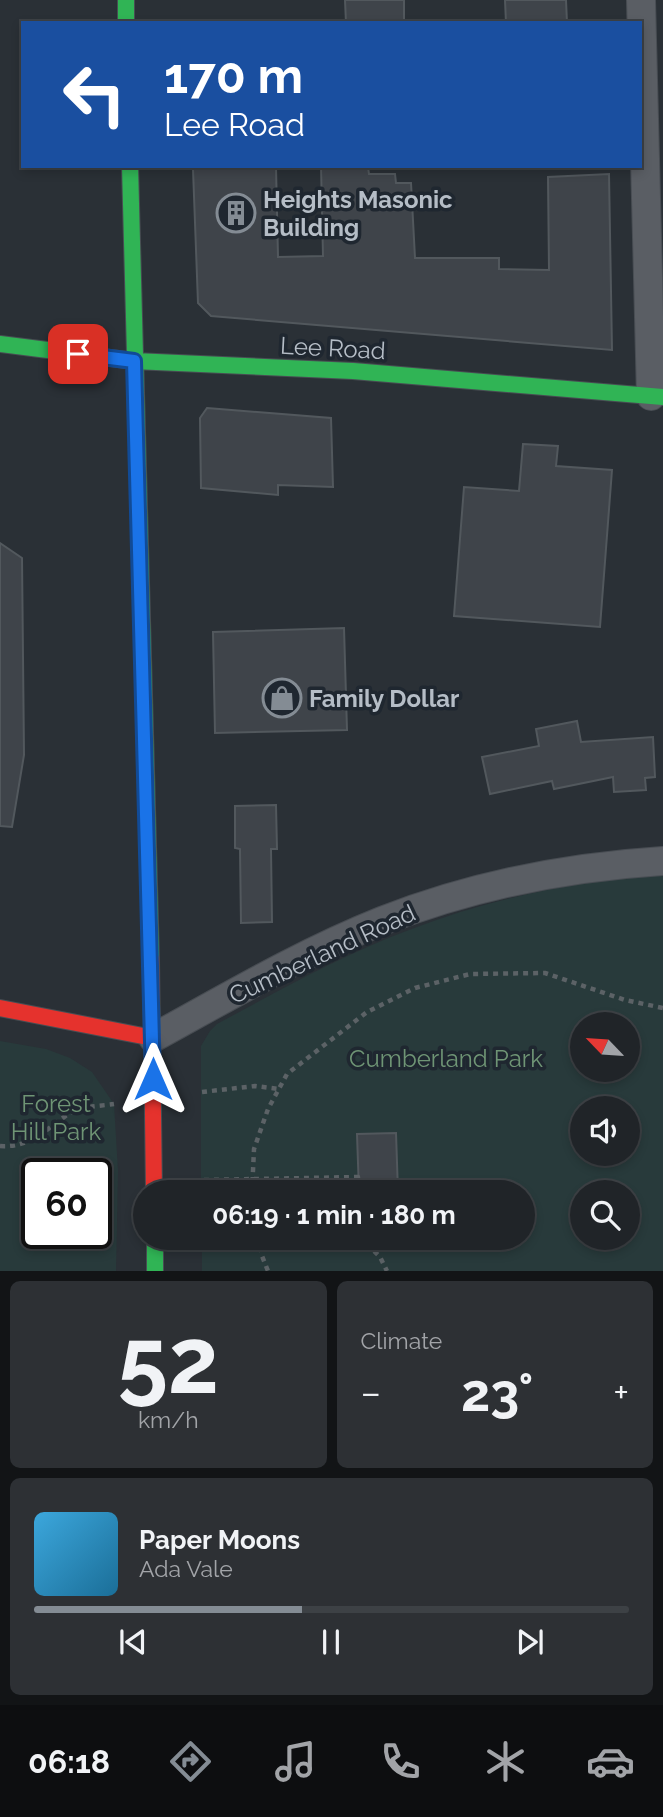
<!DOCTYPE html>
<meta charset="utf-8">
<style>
body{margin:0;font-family:Raleway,sans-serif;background:#2d3034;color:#f1f3f6;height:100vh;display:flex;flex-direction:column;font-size:26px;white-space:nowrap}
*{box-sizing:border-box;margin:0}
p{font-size:23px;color:#a2a4a8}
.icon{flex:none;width:38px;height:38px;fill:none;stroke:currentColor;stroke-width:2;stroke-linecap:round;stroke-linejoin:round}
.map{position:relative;height:1271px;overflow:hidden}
.sheet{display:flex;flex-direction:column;gap:10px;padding:10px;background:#121416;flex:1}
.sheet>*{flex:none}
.top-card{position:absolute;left:21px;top:21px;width:621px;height:147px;border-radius:0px;box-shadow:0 4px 10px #0003,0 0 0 2px #3d4145;background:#1a4fa0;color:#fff;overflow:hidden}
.needle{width:46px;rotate:295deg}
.buttons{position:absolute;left:570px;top:1012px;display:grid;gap:14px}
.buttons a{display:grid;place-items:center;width:70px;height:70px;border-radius:50%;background:#202428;box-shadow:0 4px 10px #0003,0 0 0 2px #3d4145;font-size:35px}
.speed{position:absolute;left:21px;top:1158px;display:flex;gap:14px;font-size:35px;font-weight:700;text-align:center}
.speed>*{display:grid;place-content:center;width:91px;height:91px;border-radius:50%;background:#202428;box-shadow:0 4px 10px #0003,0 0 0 2px #3d4145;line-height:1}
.speed .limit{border:4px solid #111;border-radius:10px;background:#fff;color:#111}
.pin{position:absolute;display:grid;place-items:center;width:60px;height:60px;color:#fff;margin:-30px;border-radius:14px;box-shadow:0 4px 10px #0006}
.me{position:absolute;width:77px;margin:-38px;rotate:0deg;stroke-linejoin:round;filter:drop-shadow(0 0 5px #0008)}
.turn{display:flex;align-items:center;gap:24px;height:147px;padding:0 28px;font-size:32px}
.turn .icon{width:91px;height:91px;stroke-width:2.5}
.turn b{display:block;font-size:49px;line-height:60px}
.big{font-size:52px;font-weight:700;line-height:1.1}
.sheet .widget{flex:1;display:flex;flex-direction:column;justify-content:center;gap:10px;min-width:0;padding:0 24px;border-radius:10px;background:#2d3034}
.sheet .dial{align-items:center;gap:0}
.dial b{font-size:91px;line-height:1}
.song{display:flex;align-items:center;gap:21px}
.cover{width:84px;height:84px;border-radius:10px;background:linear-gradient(135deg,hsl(200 70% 55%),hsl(200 70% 35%))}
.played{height:7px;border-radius:4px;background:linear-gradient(90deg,#848c94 45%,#3d4145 45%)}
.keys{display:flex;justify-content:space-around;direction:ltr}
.heat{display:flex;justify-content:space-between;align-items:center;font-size:38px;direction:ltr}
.sheet .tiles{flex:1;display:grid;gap:10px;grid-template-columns:1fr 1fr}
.widget:last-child{grid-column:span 2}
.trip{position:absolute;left:133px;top:1180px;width:402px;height:70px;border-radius:35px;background:#202428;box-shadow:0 4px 10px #0003,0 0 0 2px #3d4145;font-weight:700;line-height:70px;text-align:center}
.dock{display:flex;height:112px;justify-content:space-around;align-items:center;background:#0d0e10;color:#a2a4a8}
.dock .icon{width:49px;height:49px}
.dock .selected{color:#848c94}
.dock b{font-size:32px;color:#f1f3f6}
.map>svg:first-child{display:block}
.green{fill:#283a3b;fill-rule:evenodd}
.building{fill:#3f444a;stroke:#52585d;stroke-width:2}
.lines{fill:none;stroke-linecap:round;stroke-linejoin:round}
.street-casing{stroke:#484d53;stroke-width:30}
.fast-casing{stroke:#484d53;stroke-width:18}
.jam-casing{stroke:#484d53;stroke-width:18}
.path{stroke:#5c6266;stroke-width:4.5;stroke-dasharray:5 5;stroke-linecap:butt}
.street{stroke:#5a5e64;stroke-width:28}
.fast{stroke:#30b455;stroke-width:16}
.jam{stroke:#e5322d;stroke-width:16}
.route-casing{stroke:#114b97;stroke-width:18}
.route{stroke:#1a73e8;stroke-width:12}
.labels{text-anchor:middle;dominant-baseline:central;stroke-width:7;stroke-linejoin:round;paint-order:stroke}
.poi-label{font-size:24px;font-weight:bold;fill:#b5bdc6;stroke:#1f2730;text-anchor:start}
.street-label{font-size:24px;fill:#b5bdc6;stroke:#1f2730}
.park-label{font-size:24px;fill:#6f9575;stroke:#1f2730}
</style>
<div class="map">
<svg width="663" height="1271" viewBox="0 0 663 1271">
<rect width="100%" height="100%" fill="#2a3036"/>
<path class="green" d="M663,875V1271H202V1237H523V1192H201V1046L210,1031L217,1024C280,990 342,955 409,930C489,899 577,880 663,875ZM583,1024H628V1069H583ZM583,1108H628V1153H583ZM583,1192H628V1237H583Z
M0,1041L46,1049L70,1058L92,1072L114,1104L118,1171L116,1271H0ZM37,1174H96V1234H37Z"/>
<path class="building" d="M345,0H404V23H346Z
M505,0H566L567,23H506Z
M214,166L276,167L278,257L323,256L321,166L368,167L369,174H395L396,183H411L415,258H499V269L549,270L548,177L609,174L612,350L211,316L198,303L193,169H214Z
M207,408L331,418L333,487L278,485V495L201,488L200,418Z
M523,444L558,446L556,466L612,470L600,627L454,616L464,487L519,491Z
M0,543L22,558L24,755L12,827L0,826Z
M344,628L347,730L215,733L213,632Z
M577,721L581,742L653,737L655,777L645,778L646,790L614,792L613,777L554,789L552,781L490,794L482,757L539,746L536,729Z
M276,805L277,849H271L272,922L241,923L240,849L235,848V806Z
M396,1133L398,1192H359L357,1134Z"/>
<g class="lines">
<defs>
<path id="street" d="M641,0L651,396
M153,1038C228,997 302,953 382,921C471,886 568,867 663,861"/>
<path id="fast" d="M126,0V23
M130,166L151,959
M0,344L134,361L353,371L663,397
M155,1237V1271"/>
<path id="jam" d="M151,959L154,1192
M0,1008L153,1038"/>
</defs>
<use href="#street" class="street-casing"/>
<use href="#fast" class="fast-casing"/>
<use href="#jam" class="jam-casing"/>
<path class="path" d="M202,1092L255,1086L279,1089
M0,1146C31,1148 47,1128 70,1113C82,1106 101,1106 114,1104
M204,1180L358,1177V1192
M252,1192L254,1149L268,1109L287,1074L367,1012L415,988L470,974L545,973L625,1000L663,1008
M259,1237L262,1256L268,1271
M360,1237L380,1257L387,1271"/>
<use href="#street" class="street"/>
<use href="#fast" class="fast"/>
<use href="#jam" class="jam"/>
</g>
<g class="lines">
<defs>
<path id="route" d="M78,354L134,361L153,1079"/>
</defs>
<use href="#route" class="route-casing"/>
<use href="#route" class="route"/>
</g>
<defs>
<symbol id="building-ring" viewBox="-11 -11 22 22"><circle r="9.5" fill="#1f2730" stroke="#848c94" stroke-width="1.5"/><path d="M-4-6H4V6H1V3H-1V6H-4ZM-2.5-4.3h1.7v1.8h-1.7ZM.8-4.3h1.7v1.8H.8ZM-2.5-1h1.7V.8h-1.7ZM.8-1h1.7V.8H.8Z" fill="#848c94"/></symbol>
<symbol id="shop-ring" viewBox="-11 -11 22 22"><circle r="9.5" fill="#1f2730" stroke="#848c94" stroke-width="1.5"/><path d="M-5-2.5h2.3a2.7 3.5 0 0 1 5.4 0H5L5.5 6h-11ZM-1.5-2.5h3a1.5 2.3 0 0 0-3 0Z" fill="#848c94"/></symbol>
</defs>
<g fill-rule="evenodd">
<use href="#building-ring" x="214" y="191" width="44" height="44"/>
<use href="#shop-ring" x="260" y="676" width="44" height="44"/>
</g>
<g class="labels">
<g class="poi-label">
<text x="263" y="199">Heights Masonic<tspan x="263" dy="28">Building</tspan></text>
<text x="309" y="698">Family Dollar</text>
</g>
<g class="street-label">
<text transform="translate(333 348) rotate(3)">Lee Road</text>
<text transform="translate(322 954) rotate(-25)">Cumberland Road</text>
</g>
<g class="park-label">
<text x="446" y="1058">Cumberland Park</text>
<text x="56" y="1103">Forest<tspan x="56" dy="28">Hill Park</tspan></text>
</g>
</g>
</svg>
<div class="buttons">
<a><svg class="needle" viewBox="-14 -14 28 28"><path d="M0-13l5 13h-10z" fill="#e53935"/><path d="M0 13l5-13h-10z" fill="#a2a4a8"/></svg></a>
<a><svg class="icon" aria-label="sound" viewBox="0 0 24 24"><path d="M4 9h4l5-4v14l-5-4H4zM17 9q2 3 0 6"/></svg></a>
<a><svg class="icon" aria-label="search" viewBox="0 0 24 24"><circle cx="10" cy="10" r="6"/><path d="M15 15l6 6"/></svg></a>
</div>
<div class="speed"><div class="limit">60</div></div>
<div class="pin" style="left:78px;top:354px;background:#d93025"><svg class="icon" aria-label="arrive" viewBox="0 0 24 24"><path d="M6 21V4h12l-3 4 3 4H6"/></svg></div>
<svg class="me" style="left:153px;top:1079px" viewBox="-20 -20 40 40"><path d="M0-17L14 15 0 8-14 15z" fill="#1a73e8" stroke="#fff" stroke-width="4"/></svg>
<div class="trip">06:19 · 1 min · 180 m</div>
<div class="top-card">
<div class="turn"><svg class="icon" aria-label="left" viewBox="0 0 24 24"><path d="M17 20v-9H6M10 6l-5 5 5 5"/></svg><div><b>170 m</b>Lee Road</div></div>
</div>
</div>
<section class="sheet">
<div class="tiles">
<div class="widget dial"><b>52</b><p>km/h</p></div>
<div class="widget"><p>Climate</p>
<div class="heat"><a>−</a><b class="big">23°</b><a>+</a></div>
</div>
<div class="widget">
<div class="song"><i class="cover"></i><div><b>Paper Moons</b><p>Ada Vale</p></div></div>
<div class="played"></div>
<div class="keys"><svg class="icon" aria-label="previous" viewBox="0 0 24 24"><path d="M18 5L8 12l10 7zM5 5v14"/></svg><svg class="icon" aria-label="pause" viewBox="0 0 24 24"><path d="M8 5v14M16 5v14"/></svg><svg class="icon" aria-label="next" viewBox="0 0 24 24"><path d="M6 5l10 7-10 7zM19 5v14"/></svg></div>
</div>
</div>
</section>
<nav class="dock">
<b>06:18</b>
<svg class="icon selected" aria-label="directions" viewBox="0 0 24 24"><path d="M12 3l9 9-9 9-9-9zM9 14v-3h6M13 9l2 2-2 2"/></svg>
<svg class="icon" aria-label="music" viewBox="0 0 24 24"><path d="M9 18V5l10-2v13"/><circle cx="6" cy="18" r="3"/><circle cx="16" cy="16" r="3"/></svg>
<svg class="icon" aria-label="phone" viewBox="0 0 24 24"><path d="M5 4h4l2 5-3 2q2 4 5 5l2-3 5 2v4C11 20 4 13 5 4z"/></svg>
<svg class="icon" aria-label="climate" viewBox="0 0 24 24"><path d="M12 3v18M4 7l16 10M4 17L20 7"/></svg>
<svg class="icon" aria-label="car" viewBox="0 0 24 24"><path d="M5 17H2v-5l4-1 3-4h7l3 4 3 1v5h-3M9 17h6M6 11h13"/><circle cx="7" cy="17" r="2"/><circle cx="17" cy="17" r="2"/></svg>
</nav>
